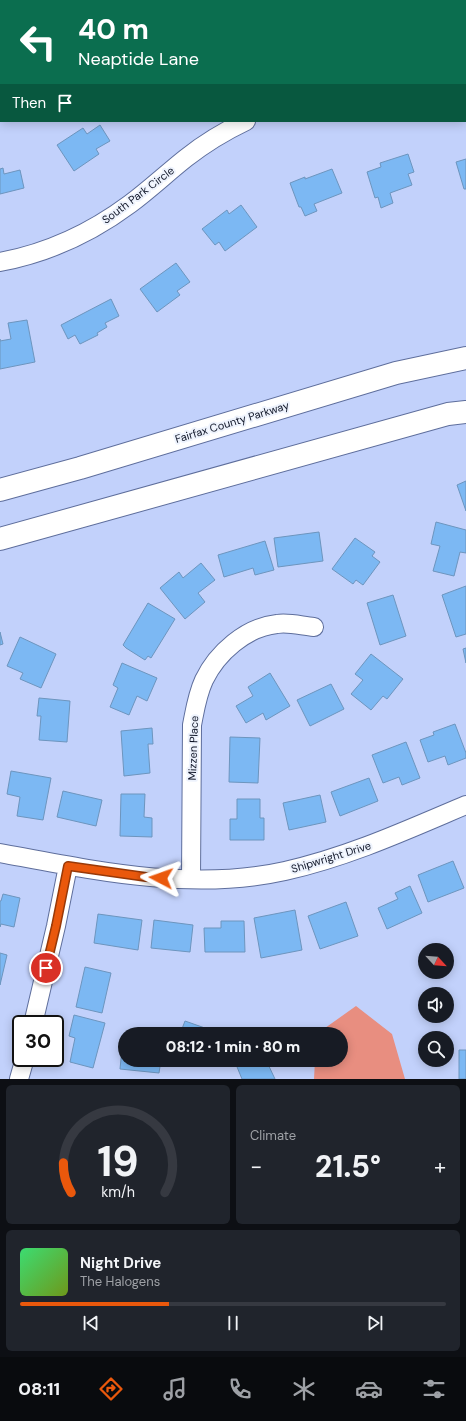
<!DOCTYPE html>
<meta charset="utf-8">
<style>
body{margin:0;font-family:"DM Sans",sans-serif;background:#20242c;color:#f1f3f6;height:100vh;display:flex;flex-direction:column;font-size:15px;white-space:nowrap}
*{box-sizing:border-box;margin:0}
p{font-size:13px;color:#9ea1a6}
.icon{flex:none;width:22px;height:22px;fill:none;stroke:currentColor;stroke-width:2;stroke-linecap:round;stroke-linejoin:round}
.map{position:relative;height:1079px;overflow:hidden}
.drawer{display:flex;flex-direction:column;gap:6px;padding:6px;background:#0d0f14;flex:1}
.drawer>*{flex:none}
.hud{position:absolute;left:0px;top:0px;width:466px;height:122px;box-shadow:0 2px 10px #0003;background:#0b6e4f;color:#fff;overflow:hidden}
.needle{width:26px;rotate:116deg}
.buttons{position:absolute;left:418px;top:943px;display:grid;gap:8px}
.buttons a{display:grid;place-items:center;width:36px;height:36px;border-radius:50%;background:#171b24;box-shadow:0 2px 10px #0003;font-size:20px}
.speed{position:absolute;left:12px;top:1015px;display:flex;gap:8px;font-size:20px;font-weight:700;text-align:center}
.speed>*{display:grid;place-content:center;width:52px;height:52px;border-radius:50%;background:#171b24;box-shadow:0 2px 10px #0003;line-height:1}
.speed .limit{border:2px solid #111;border-radius:6px;background:#fff;color:#111}
.pin{position:absolute;display:grid;place-items:center;width:34px;height:34px;color:#fff;margin:-17px;border:2px solid #fff;border-radius:50%;box-shadow:0 1px 4px #0007}
.me{position:absolute;width:44px;margin:-22px;rotate:274deg;stroke-linejoin:round;filter:drop-shadow(0 0 3px #0008)}
.turn{display:flex;align-items:center;gap:14px;height:84px;padding:0 12px;font-size:18px}
.turn .icon{width:52px;height:52px;stroke-width:2.5}
.turn b{display:block;font-size:28px;line-height:34px}
.then{display:flex;align-items:center;height:38px;padding:0 12px;background:#0003;gap:8px;font-size:15px}
.big{font-size:30px;font-weight:800;line-height:1.1}
.drawer .tile{flex:1;display:flex;flex-direction:column;justify-content:center;gap:6px;min-width:0;padding:0 14px;border-radius:6px;background:#20242c}
.drawer .dial{align-items:center;gap:0}
.dial svg{height:104px;overflow:visible;fill:none;stroke:#363941;stroke-width:7;stroke-linecap:round;text-anchor:middle}
.dial text{fill:#f1f3f6;stroke:none}
.song{display:flex;align-items:center;gap:12px}
.cover{width:48px;height:48px;border-radius:6px;background:linear-gradient(135deg,hsl(140 70% 55%),hsl(80 70% 35%))}
.played{height:4px;border-radius:2px;background:linear-gradient(90deg,#ea580c 35%,#363941 35%)}
.keys{display:flex;justify-content:space-around;direction:ltr}
.heat{display:flex;justify-content:space-between;align-items:center;font-size:22px;direction:ltr}
.drawer .tiles{flex:1;display:grid;gap:6px;grid-template-columns:1fr 1fr}
.tile:last-child{grid-column:span 2}
.trip{position:absolute;left:118px;top:1027px;width:230px;height:40px;border-radius:20px;background:#171b24;box-shadow:0 2px 10px #0003;font-weight:800;line-height:40px;text-align:center}
.menu{display:flex;height:64px;justify-content:space-around;align-items:center;background:#090b0e;color:#9ea1a6}
.menu .icon{width:28px;height:28px}
.menu .selected{color:#ea580c}
.menu b{font-size:18px;color:#f1f3f6}
.map>svg:first-child{display:block}
.green{fill:#e88e80}
.building{fill:#7cb8f3;stroke:#6d95be}
.lines{fill:none;stroke-linecap:round;stroke-linejoin:round}
.minor-casing{stroke:#5e6e9c;stroke-width:20}
.trunk-casing{stroke:#5e6e9c;stroke-width:24}
.minor{stroke:#fff;stroke-width:18}
.trunk{stroke:#fff;stroke-width:22}
.route-casing{stroke:#983908;stroke-width:10}
.route{stroke:#ea580c;stroke-width:7}
.labels{text-anchor:middle;dominant-baseline:central;stroke-width:4;stroke-linejoin:round;paint-order:stroke}
.street-label{font-size:11px;fill:#0e1426;stroke:#eef3fd}
</style>
<div class="map">
<svg width="466" height="1079" viewBox="0 0 466 1079">
<rect width="100%" height="100%" fill="#c2d1fb"/>
<path class="green" d="M356,1006L392,1034L405,1079H314L315,1060H341V1034H318V1033Z"/>
<path class="building" d="M364,0H403L404,1H363Z
M100,125L110,141L96,149L99,154L74,171L57,145L83,128L87,134Z
M408,154L414,172L408,174L412,185L390,193L393,203L381,208L378,197L375,198L367,172L381,167L380,163Z
M466,159V189H464L456,162Z
M3,168L4,174L20,170L24,188L0,194V169Z
M332,169L342,193L314,204L317,211L305,216L301,207H299L290,183L305,177V179Z
M241,205L257,227L225,251L219,242L215,245L202,229L227,210L229,214Z
M176,263L190,282L177,291L180,295L157,312L140,289Z
M111,299L119,316L105,323L107,327L97,333L98,335L80,344L75,335L68,339L61,325Z
M27,320L35,362L0,369V339V341L11,339L8,323Z
M466,481V511L457,485Z
M436,522L466,530V553L460,552L454,576L433,571L440,546L431,544Z
M319,532L323,561L278,567L274,538Z
M355,538L375,552L372,556L380,562L363,585L356,580L353,584L332,569Z
M265,541L274,570L255,575L253,568L224,577L218,555Z
M201,563L215,580L198,593L205,602L185,619L160,588L179,572L183,578Z
M466,586V634L456,637L442,595Z
M393,595L406,636L380,645L367,603Z
M148,603L175,619L151,658L148,656L145,660L126,648L123,645Z
M0,632L3,644L0,645Z
M20,637L56,654L41,688L20,679L23,673L7,666Z
M466,648V663L463,649Z
M371,654L403,679L387,699L383,696L371,710L351,694L363,680L355,674Z
M122,663L157,678L147,701L137,696L129,715L110,707L118,688L113,685Z
M270,673L290,706L266,720L263,713L246,723L236,706L253,696L248,687Z
M331,684L344,709L310,726L297,700Z
M39,698L70,701L67,742L39,740L41,716H37Z
M455,724L466,753V758L448,765L445,756L428,762L420,740L434,735L433,732Z
M152,728L153,744H148L150,773L124,776L121,731Z
M230,737L260,738L258,783L229,782Z
M406,742L420,778L402,785L399,777L383,783L372,755Z
M11,771L51,778L43,820L17,816L20,797L7,794Z
M369,778L378,801L340,816L331,792Z
M63,791L102,800L96,826L57,817Z
M121,794H145L144,817L152,818V837L120,836Z
M320,795L326,822L289,830L283,803Z
M237,799H260V818H264V840H230V819H237Z
M453,861L464,888L428,902L418,875Z
M410,886L422,913L387,929L378,908L398,899L395,893Z
M3,894L20,898L14,927L1,924L0,927V901H1Z
M346,902L358,936L320,949L308,916Z
M295,910L302,950L261,958L254,918Z
M98,914L142,920L138,950L94,943Z
M154,920L193,925L190,952L151,948Z
M221,921H244L245,952H205L204,928H221Z
M0,953L7,955L0,985Z
M85,967L111,973L102,1013L76,1007Z
M74,1015L105,1023L93,1068L70,1062L75,1038L69,1036Z
M185,1021L222,1034H180Z
M123,1039L125,1040V1060H161L159,1073L120,1069Z
M459,1050H466V1079H459Z
M206,1060H219L218,1064Z
M240,1060H266L275,1079H242L235,1062Z"/>
<g class="lines">
<defs>
<path id="minor" d="M303,0L304,1
M465,71L466,70
M0,262C48,253 91,233 130,204C149,190 167,173 186,158C205,143 225,131 246,121
M0,853C92,870 191,892 285,871C348,857 407,830 466,805
M191,879L192,725C195,710 197,695 204,680C217,653 246,627 277,624C289,622 302,626 314,627
M33,1024L56,926L68,866
M19,1079L25,1058"/>
<path id="trunk" d="M0,490L80,468L396,373L466,358
M0,539L448,414L466,412"/>
</defs>
<use href="#minor" class="minor-casing"/>
<use href="#trunk" class="trunk-casing"/>
<use href="#minor" class="minor"/>
<use href="#trunk" class="trunk"/>
</g>
<g class="lines">
<defs>
<path id="route" d="M46,968L56,926L68,866L146,877L161,878"/>
</defs>
<use href="#route" class="route-casing"/>
<use href="#route" class="route"/>
</g>
<g class="labels">
<g class="street-label">
<text transform="translate(138 195) rotate(-37)">South Park Circle</text>
<text transform="translate(232 422) rotate(-17)">Fairfax County Parkway</text>
<text transform="translate(193 748) rotate(-88)">Mizzen Place</text>
<text transform="translate(331 857) rotate(-17)">Shipwright Drive</text>
</g>
</g>
</svg>
<div class="buttons">
<a><svg class="needle" viewBox="-14 -14 28 28"><path d="M0-13l5 13h-10z" fill="#e53935"/><path d="M0 13l5-13h-10z" fill="#9ea1a6"/></svg></a>
<a><svg class="icon" aria-label="sound" viewBox="0 0 24 24"><path d="M4 9h4l5-4v14l-5-4H4zM17 9q2 3 0 6"/></svg></a>
<a><svg class="icon" aria-label="search" viewBox="0 0 24 24"><circle cx="10" cy="10" r="6"/><path d="M15 15l6 6"/></svg></a>
</div>
<div class="speed"><div class="limit">30</div></div>
<div class="pin" style="left:46px;top:968px;background:#d93025"><svg class="icon" aria-label="arrive" viewBox="0 0 24 24"><path d="M6 21V4h12l-3 4 3 4H6"/></svg></div>
<svg class="me" style="left:161px;top:878px" viewBox="-20 -20 40 40"><path d="M0-17L14 15 0 8-14 15z" fill="#ea580c" stroke="#fff" stroke-width="4"/></svg>
<div class="trip">08:12 · 1 min · 80 m</div>
<div class="hud">
<div class="turn"><svg class="icon" aria-label="left" viewBox="0 0 24 24"><path d="M17 20v-9H6M10 6l-5 5 5 5"/></svg><div><b>40 m</b>Neaptide Lane</div></div>
<div class="then">Then<svg class="icon" aria-label="arrive" viewBox="0 0 24 24"><path d="M6 21V4h12l-3 4 3 4H6"/></svg></div>
</div>
</div>
<section class="drawer">
<div class="tiles">
<div class="tile dial"><svg viewBox="0 0 100 80">
<path d="M14 69A42 42 0 1 1 86 69"/>
<path d="M14 69A42 42 0 0 1 8 46" stroke="#ea580c"/>
<text x="50" y="56" font-size="32" font-weight="700">19</text>
<text x="50" y="72" font-size="11">km/h</text>
</svg></div>
<div class="tile"><p>Climate</p>
<div class="heat"><a>−</a><b class="big">21.5°</b><a>+</a></div>
</div>
<div class="tile">
<div class="song"><i class="cover"></i><div><b>Night Drive</b><p>The Halogens</p></div></div>
<div class="played"></div>
<div class="keys"><svg class="icon" aria-label="previous" viewBox="0 0 24 24"><path d="M18 5L8 12l10 7zM5 5v14"/></svg><svg class="icon" aria-label="pause" viewBox="0 0 24 24"><path d="M8 5v14M16 5v14"/></svg><svg class="icon" aria-label="next" viewBox="0 0 24 24"><path d="M6 5l10 7-10 7zM19 5v14"/></svg></div>
</div>
</div>
</section>
<nav class="menu">
<b>08:11</b>
<svg class="icon selected" aria-label="directions" viewBox="0 0 24 24"><path d="M12 3l9 9-9 9-9-9zM9 14v-3h6M13 9l2 2-2 2"/></svg>
<svg class="icon" aria-label="music" viewBox="0 0 24 24"><path d="M9 18V5l10-2v13"/><circle cx="6" cy="18" r="3"/><circle cx="16" cy="16" r="3"/></svg>
<svg class="icon" aria-label="phone" viewBox="0 0 24 24"><path d="M5 4h4l2 5-3 2q2 4 5 5l2-3 5 2v4C11 20 4 13 5 4z"/></svg>
<svg class="icon" aria-label="climate" viewBox="0 0 24 24"><path d="M12 3v18M4 7l16 10M4 17L20 7"/></svg>
<svg class="icon" aria-label="car" viewBox="0 0 24 24"><path d="M5 17H2v-5l4-1 3-4h7l3 4 3 1v5h-3M9 17h6M6 11h13"/><circle cx="7" cy="17" r="2"/><circle cx="17" cy="17" r="2"/></svg>
<svg class="icon" aria-label="filters" viewBox="0 0 24 24"><path d="M4 7h16M4 17h16"/><circle cx="9" cy="7" r="2"/><circle cx="15" cy="17" r="2"/></svg>
</nav>
